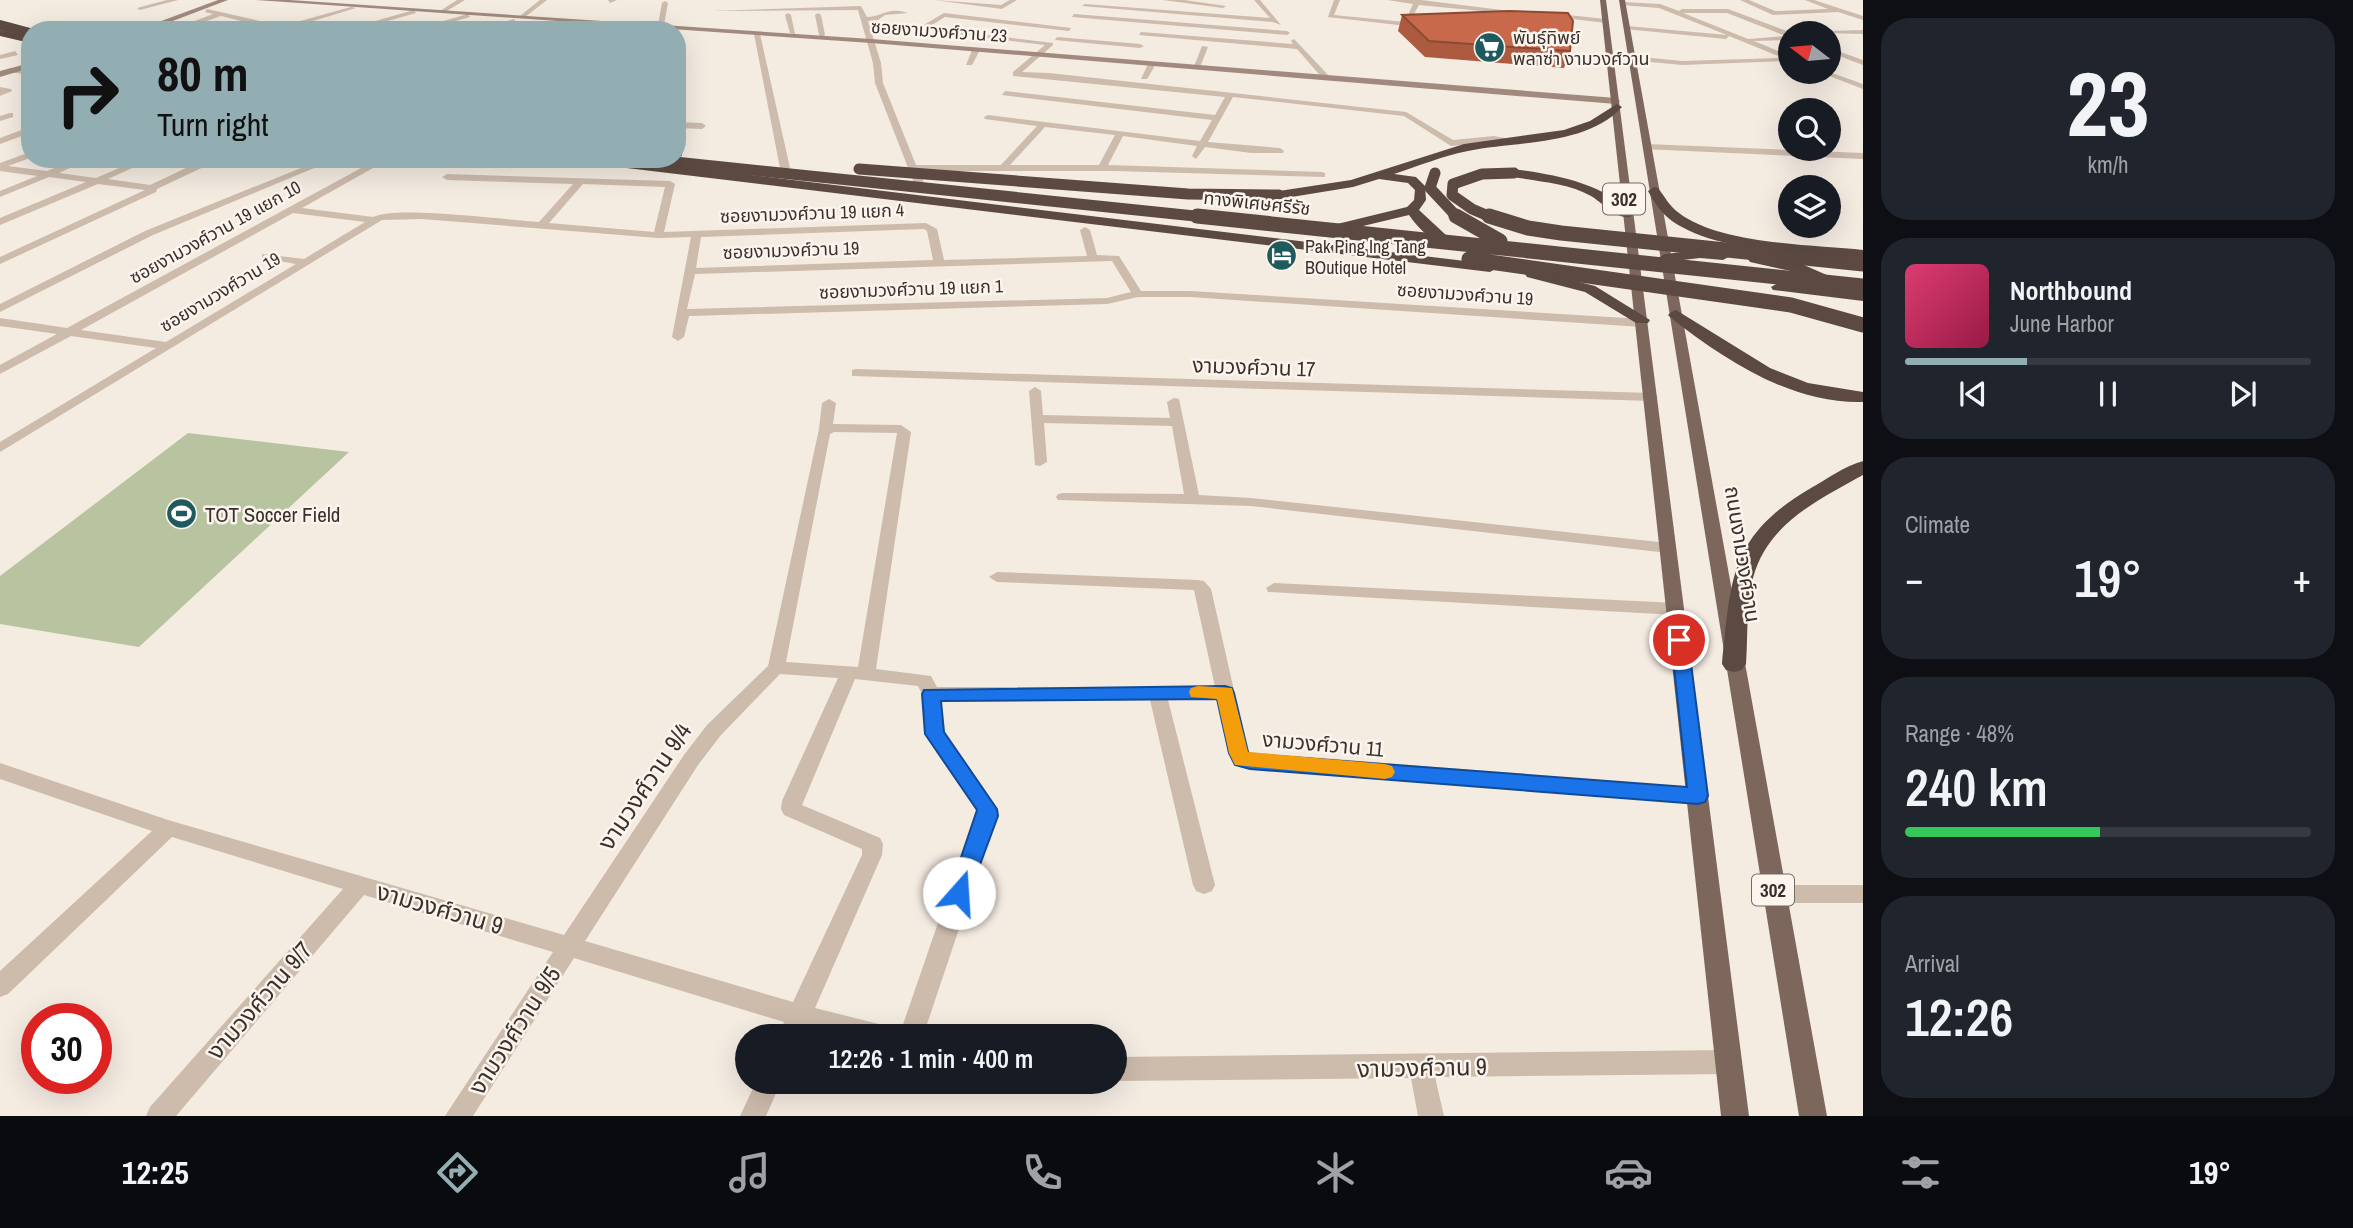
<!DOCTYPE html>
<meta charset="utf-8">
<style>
body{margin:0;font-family:"Archivo Narrow","Noto Sans Thai",sans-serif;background:#20242c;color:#f1f3f6;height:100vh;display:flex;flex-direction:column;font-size:26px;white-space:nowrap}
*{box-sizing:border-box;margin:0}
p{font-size:23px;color:#9ea1a6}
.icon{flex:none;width:38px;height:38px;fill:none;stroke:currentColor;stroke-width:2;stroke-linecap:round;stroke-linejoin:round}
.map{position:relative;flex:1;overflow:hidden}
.sheet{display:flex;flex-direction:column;gap:18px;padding:18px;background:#0d0f14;width:490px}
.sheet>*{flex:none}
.guide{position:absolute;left:21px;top:21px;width:665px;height:147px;border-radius:28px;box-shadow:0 7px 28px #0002;background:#92aeb2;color:#111;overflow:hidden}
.needle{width:46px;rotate:286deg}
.fabs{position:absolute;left:1778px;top:21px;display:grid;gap:14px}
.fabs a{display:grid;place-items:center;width:63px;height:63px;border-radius:50%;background:#171b24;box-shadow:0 7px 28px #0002;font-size:35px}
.speed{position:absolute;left:21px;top:1003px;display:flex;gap:14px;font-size:35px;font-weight:700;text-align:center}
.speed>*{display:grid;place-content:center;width:91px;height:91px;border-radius:50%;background:#171b24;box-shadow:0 7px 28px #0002;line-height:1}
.speed .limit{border:10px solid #d22;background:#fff;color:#111}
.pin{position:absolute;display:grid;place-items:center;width:60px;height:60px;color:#fff;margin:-30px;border:4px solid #fff;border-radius:50%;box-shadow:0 2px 7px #0007}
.me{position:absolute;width:77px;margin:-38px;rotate:19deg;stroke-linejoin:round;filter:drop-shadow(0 0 5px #0008)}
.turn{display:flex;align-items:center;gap:24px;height:147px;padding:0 21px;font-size:32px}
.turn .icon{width:91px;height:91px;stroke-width:2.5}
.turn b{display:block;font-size:49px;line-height:60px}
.big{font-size:52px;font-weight:600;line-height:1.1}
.sheet .card{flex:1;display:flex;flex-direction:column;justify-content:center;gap:10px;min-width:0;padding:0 24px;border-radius:28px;background:#20242c}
.sheet .dial{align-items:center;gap:0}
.dial b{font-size:91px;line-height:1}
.song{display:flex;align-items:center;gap:21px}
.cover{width:84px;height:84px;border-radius:10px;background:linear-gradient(135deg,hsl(340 70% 55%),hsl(340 70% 35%))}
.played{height:7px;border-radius:4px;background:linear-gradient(90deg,#92aeb2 30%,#363941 30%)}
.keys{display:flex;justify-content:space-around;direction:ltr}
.heat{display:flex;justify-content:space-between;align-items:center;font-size:38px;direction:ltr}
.charge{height:10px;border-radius:5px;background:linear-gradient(90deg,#34c759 48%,#363941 0)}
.trip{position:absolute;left:735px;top:1024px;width:392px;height:70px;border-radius:35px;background:#171b24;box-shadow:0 7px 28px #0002;font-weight:600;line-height:70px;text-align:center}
.menu{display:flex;height:112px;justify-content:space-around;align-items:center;background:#090b0e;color:#9ea1a6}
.menu .icon{width:49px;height:49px}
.menu .on{color:#92aeb2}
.menu b{font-size:32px;color:#f1f3f6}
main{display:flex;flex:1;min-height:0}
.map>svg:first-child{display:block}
.green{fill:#b8c4a0}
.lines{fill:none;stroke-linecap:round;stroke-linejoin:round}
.street{fill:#cdbbac;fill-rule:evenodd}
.secondary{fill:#a18a7d;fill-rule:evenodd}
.primary{fill:#7d675c;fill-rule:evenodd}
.highway{fill:#5c4a42;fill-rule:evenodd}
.highway-bridge-far2{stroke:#5c4a42;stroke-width:10}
.highway-bridge-far1{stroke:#5c4a42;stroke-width:11}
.highway-bridge{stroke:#5c4a42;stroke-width:15}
.wall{fill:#ac5a40}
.building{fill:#c8694b;stroke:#8c4a34;stroke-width:2}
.route{fill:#1a73e8;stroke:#114b97;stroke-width:2}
.slow{fill:#f59e0b}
.labels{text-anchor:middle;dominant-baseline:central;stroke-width:5;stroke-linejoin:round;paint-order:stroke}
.far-street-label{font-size:18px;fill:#3b302b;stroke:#fbf5ee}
.far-poi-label{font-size:18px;fill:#3b302b;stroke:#fbf5ee;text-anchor:start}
.shield{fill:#fbf5ee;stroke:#756b66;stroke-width:2}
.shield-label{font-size:19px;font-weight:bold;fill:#3b302b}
.street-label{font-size:21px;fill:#3b302b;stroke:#fbf5ee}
.poi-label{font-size:21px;fill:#3b302b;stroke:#fbf5ee;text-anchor:start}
.near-street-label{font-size:24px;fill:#3b302b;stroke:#fbf5ee}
</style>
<main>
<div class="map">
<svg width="1863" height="1116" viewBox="0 0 1863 1116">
<rect width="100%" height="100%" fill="#f4ebe1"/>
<path class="green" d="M188,433L349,452L139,647L0,624V576Z"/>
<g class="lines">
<path class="street" d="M167,0H178L140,10L137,8Z
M457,0H465L445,12L440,11Z
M540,0H547L525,17H521V15Z
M608,0H617L610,3Z
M934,0L1001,5L1010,0H1017L1002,9Z
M1163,0H1184L1226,6L1223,8Z
M1254,0H1260L1281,25L1273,22L1082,6L1085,4L1270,18Z
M1334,0H1340L1334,15L1405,22L1413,4L1387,0H1421L1526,13L1523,15L1419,5L1407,26L1328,17Z
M1740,0H1749L1775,11L1828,9L1805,0H1814L1863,16V20L1838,12L1773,15Z
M665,1L668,3L663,30H657L662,3Z
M1623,2L1660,4L1679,11L1682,9H1728L1792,33L1790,40L1754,41L1790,56V61L1682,65L1629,60L1632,56L1682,61L1783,58L1729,36L1726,39L1625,29L1627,26L1727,35L1659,8L1621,5ZM1683,13H1727L1786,36L1748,39Z
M861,6L867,17C882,17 888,6 908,13L885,15L878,20L868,21L881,63L883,83L916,165H1001L1037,126L985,119L984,117L988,115L1200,141L1212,120L1002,95L1005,91L1215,115L1225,97L1013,76V72L1045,45L917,29L944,13L1071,28L1069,31L945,17L927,28L1053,43V45L1022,72L1049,73L1406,112L1453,140L1494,136L1521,141L1517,144L1494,142L1451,146L1404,116L1233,97L1208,142L1280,148L1284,151L1283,153H1251L1205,147L1196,159L1192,156L1197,146L1123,136L1108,165L1322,172L1325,173V177L1116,171H919L924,183L919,186L914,183L875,83L873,63L858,10L711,11ZM1045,127L1115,135L1099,165H1010Z
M351,7L356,8L290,28L292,30L257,25L224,30L249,23L221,16L181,30H171L213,14L205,12L207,9L282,26Z
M414,10L416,13L356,30H344Z
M788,13L791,15L795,34L790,33L785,15Z
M818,13L821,15L825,35L822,37L819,35L815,15Z
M1549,13L1606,19L1609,21L1606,23L1547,16Z
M468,14L470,17L424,30H412Z
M1074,14L1287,31L1290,33L1287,35L1072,17Z
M514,19L516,22L490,30H478Z
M1863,30V34L1827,33L1830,31Z
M757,32L760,34L790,168L785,171L780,168L754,34Z
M1141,32L1293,44L1291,41L1294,39L1331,78L1324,80L1297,49L1139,35Z
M1057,37L1140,44L1144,46L1140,48L1055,40Z
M1202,46L1208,47L1200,67L1193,69Z
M973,48L980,50L972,65H966Z
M1829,48L1863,60V65L1829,52Z
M15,51L18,55L0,59V55Z
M1149,62L1156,64L1147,79H1141Z
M9,68L30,71V75L9,72Z
M1819,72H1829L1863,84V89Z
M0,87L11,89L12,91L0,96Z
M10,113H13V117L0,121V116Z
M677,122L702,123L706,126L702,129L677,128Z
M27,128H30V133L0,144V138Z
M1646,144L1863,153V159L1643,149V145Z
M30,152V158L8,166L47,171L77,159H89L59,173L96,178L140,159H152L108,179L150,185L205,159H258L235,166L212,163L157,189L156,192L0,264V257L145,190L98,184L0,225V218L86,182L49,177L0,197V191L37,176L0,171V163Z
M323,159H336L153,235L0,312V304L145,231Z
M374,161L382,163L302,208L373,217C396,205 507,220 539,222L573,184L447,180L442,177L447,174L670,181L675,184L664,232L926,223L937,229L944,260L1087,256L1080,230L1085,227L1090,230L1097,255L1119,256L1141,291H1190L1642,319L1648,323L1642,327L1190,297H1138L1107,304L689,316L684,337L678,341L672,337L691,237L658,238L422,219L382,220L0,452V442L156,348L71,336L0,374V365L57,334L0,326V318L67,328ZM583,184L665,187L654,232L549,223ZM293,213L365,222L304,259L262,254V258L296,264L166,342L81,330ZM924,229L927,231L933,260L696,268L701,237ZM1112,261L1131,292L1107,298L687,309L695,274Z
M856,369L1651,393L1658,397L1651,401L852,376V370Z
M1035,387L1041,391L1043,415L1170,418L1167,402L1174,398L1179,399L1199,495L1251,498L1668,543L1676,548L1668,553L1251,506L1058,500L1056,497L1058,494L1063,493L1184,494L1172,426L1044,423L1047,462L1040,466L1035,465L1029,391Z
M829,399L836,403L833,424L901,425L911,432L876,669L931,676L937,687H1215L1194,590L997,582L989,577L997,572L1198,580L1204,581L1211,589L1248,752L1698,788L1705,790L1708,796L1705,802L1698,804L1242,766L1235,764L1228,753L1218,700H1168L1215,885L1212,891L1204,894L1196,891L1193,885L1150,700H941L944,733L994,803L997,816L923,1036H899L977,810L926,734L922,694L918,686L855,679L802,805L880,838L883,844L882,855L815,1008L883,1025L891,1028L895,1036H838L806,1028L802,1036H778L784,1022L574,958L473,1116H445L553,952L364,895L176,1116H146L150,1107L343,889L172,837L8,994L0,997V971L152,831L0,779V763L168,820L564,935L684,755L707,725L768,666L819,429L822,403ZM834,432L897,433L858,667L786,662L830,434ZM780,674L838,678L782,801L781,809L784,815L862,849V855L793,1002L585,941L698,765L721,735Z
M1274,583L1676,603L1684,609L1676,615L1268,592L1266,588Z
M1773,885H1863V903H1773L1765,901L1762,894L1765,887Z
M1729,1050L1738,1054L1741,1062L1738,1070L1729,1074L1435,1077L1444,1116H1418L1411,1078L1115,1081V1057Z
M756,1082H781L766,1116H740Z"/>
<path class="secondary" d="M218,0H228L149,30H137Z
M256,0H290L871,39L1616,98L1620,101L1616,104L871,43Z
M30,63V68L0,77V71Z"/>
<path class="primary" d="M1600,0H1606L1749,1116H1721Z
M1619,0H1625L1827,1116H1799Z"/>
<path class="highway" d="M0,30L30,37V43L0,36Z
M1617,104L1622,107C1587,146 1516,141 1468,151C1443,156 1418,166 1394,174L1416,177L1425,186L1426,200L1419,210L1447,236V242C1432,244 1417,226 1409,215L1338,232L1331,228L1333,225L1407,207L1414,200L1415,190L1408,183L1379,179L1353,187L1279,199L1273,195L1279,191L1351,180L1464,144L1564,130L1590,121Z
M677,149L682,150V156L677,157Z
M579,159H618L1490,264L1497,268L1490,272L585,163Z
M1514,169C1555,175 1602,182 1632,214L1630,217C1615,219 1603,203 1591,196C1567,182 1536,182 1510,176V170Z
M1654,187L1658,188C1665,197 1670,207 1679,213C1719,244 1813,245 1863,250V258C1806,252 1720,254 1672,221C1661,213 1654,202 1648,191Z
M1700,250L1723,252L1730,256L1723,260L1700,258L1665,262L1658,258L1665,254Z
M1755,255L1804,265L1845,283L1838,287L1795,272L1750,262L1748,259Z
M1532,270L1595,286L1650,320L1648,323H1636L1585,292L1527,277L1525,274L1527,271Z
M1778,283L1863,291V301L1773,290L1771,287Z
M1676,310L1770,368L1808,383L1863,392V402C1791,404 1725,360 1671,318L1668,315L1671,312Z
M1863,461V475C1818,500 1767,524 1753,578C1746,606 1748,636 1746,664L1742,670L1734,672L1726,670L1722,664C1731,579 1729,536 1811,488C1827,479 1845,466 1863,461Z"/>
<path class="highway-bridge-far2" d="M0,25L30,33"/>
<path class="highway-bridge-far1" d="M646,159L1214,218
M859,169L1188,194L1279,195
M1435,173L1430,188L1458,218
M1493,218L1472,209L1452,195L1453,184L1482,174L1514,173"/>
<path class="highway-bridge" d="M1197,216L1863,286
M1456,216L1500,241
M1489,216L1528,228L1561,233L1863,264
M1469,259L1791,305L1863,325"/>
</g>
<path class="wall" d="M1402,15L1570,51L1564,68L1425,57L1398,31Z"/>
<path class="building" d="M1509,11L1568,13L1573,21L1570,51L1429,41L1402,15Z"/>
<path class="route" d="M1679,634L1688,640L1708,796L1705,802L1698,804L1250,769L1235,765L1229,753L1217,699L941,701L944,732L997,809L998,816L967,900L959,902L952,900L949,893L977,810L925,734L922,694L924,690L1225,686L1232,688L1234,693L1248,752L1250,754L1687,787L1671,640Z"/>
<path class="slow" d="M1198,686L1232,688L1248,752L1385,764L1392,766L1395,772L1392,777L1385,779L1235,765L1229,753L1217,699L1191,697L1189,692L1191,688Z"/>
<defs>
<symbol id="supermarket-disc" viewBox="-11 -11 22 22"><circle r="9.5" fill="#1f5a5e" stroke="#fbf5ee"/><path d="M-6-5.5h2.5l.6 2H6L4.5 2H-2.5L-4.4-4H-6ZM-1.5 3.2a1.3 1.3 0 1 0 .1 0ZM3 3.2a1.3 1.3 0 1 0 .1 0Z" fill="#fff"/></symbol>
<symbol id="hotel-disc" viewBox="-11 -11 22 22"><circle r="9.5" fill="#1f5a5e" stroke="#fbf5ee"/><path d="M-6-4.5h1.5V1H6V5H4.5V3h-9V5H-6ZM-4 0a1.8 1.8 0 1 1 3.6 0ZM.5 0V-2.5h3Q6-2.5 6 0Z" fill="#fff"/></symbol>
<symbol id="stadium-disc" viewBox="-11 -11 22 22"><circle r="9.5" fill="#1f5a5e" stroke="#fbf5ee"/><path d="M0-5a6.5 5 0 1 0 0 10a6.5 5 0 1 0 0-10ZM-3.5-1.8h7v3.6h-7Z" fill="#fff"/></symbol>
</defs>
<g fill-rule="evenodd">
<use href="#supermarket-disc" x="1472" y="30" width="35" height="35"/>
<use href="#hotel-disc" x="1264" y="238" width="35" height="35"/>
<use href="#stadium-disc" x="164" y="496" width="35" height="35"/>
</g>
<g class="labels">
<g class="far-street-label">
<text transform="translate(939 31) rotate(4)">ซอยงามวงศ์วาน 23</text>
<text transform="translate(1257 203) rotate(6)">ทางพิเศษศรีรัช</text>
<text transform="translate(812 213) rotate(-2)">ซอยงามวงศ์วาน 19 แยก 4</text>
<text transform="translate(215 232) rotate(-29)">ซอยงามวงศ์วาน 19 แยก 10</text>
<text transform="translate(791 250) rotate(-2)">ซอยงามวงศ์วาน 19</text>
<text transform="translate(911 289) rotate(-2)">ซอยงามวงศ์วาน 19 แยก 1</text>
<text transform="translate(220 292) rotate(-31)">ซอยงามวงศ์วาน 19</text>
<text transform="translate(1465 294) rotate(4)">ซอยงามวงศ์วาน 19</text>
</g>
<g class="far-poi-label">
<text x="1513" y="37">พันธุ์ทิพย์<tspan x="1513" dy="21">พลาซ่า งามวงศ์วาน</tspan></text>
<text x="1305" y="246">Pak Ping Ing Tang<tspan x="1305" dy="21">BOutique Hotel</tspan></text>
</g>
<g class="shield">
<rect x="1603" y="183.5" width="42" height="31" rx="5"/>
<rect x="1752" y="874.5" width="42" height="31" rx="5"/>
</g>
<g class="shield-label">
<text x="1624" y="199">302</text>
<text x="1773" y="890">302</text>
</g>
<g class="street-label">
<text transform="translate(1254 367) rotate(2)">งามวงศ์วาน 17</text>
<text transform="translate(1743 554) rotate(81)">ถนนงามวงศ์วาน</text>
<text transform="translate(1323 744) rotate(5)">งามวงศ์วาน 11</text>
</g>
<g class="poi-label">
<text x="205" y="514">TOT Soccer Field</text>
</g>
<g class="near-street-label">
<text transform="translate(644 786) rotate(-56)">งามวงศ์วาน 9/4</text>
<text transform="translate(440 908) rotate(16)">งามวงศ์วาน 9</text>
<text transform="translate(259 1000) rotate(-49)">งามวงศ์วาน 9/7</text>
<text transform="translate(514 1030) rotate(-57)">งามวงศ์วาน 9/5</text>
<text transform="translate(1422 1067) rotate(-1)">งามวงศ์วาน 9</text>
</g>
</g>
</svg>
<div class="fabs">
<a><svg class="needle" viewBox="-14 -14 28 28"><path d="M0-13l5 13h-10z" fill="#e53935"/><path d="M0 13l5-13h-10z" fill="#9ea1a6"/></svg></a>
<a><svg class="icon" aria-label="search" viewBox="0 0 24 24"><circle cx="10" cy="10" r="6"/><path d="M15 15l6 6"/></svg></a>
<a><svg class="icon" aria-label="layers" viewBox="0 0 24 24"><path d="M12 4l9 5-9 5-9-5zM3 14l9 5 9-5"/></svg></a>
</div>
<div class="speed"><div class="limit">30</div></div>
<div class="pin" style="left:1679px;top:640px;background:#d93025"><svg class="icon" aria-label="arrive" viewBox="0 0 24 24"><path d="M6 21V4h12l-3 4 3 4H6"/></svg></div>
<svg class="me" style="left:959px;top:893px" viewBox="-20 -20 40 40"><circle r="19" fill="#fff"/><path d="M0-13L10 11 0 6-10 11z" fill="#1a73e8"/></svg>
<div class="trip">12:26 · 1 min · 400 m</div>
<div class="guide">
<div class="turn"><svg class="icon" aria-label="right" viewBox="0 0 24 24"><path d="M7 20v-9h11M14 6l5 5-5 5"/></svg><div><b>80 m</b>Turn right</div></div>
</div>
</div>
<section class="sheet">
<div class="card dial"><b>23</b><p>km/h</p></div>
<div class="card">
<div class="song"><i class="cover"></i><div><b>Northbound</b><p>June Harbor</p></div></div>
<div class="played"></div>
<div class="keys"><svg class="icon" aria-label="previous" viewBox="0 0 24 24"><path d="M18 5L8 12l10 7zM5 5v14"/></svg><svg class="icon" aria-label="pause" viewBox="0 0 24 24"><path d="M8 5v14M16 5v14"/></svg><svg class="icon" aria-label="next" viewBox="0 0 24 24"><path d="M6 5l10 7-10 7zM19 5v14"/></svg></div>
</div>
<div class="card"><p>Climate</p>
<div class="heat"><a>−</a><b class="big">19°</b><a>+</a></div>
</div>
<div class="card"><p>Range · 48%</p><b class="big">240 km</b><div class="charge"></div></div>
<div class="card"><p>Arrival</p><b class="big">12:26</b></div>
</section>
</main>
<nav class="menu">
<b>12:25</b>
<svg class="icon on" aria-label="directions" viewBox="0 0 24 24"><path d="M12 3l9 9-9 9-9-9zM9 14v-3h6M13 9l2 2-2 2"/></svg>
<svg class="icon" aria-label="music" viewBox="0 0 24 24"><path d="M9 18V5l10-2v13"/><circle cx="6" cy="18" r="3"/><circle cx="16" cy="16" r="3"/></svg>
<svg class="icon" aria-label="phone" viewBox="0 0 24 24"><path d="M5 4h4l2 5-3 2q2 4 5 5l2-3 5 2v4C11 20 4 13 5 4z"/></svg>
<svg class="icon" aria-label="climate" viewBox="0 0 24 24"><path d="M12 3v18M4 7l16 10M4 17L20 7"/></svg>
<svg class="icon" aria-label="car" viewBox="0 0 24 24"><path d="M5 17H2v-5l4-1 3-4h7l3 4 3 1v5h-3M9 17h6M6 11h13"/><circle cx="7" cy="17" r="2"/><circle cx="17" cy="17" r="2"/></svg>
<svg class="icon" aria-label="filters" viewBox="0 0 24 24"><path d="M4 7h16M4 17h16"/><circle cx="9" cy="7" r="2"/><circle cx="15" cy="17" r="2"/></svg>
<b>19°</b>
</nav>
